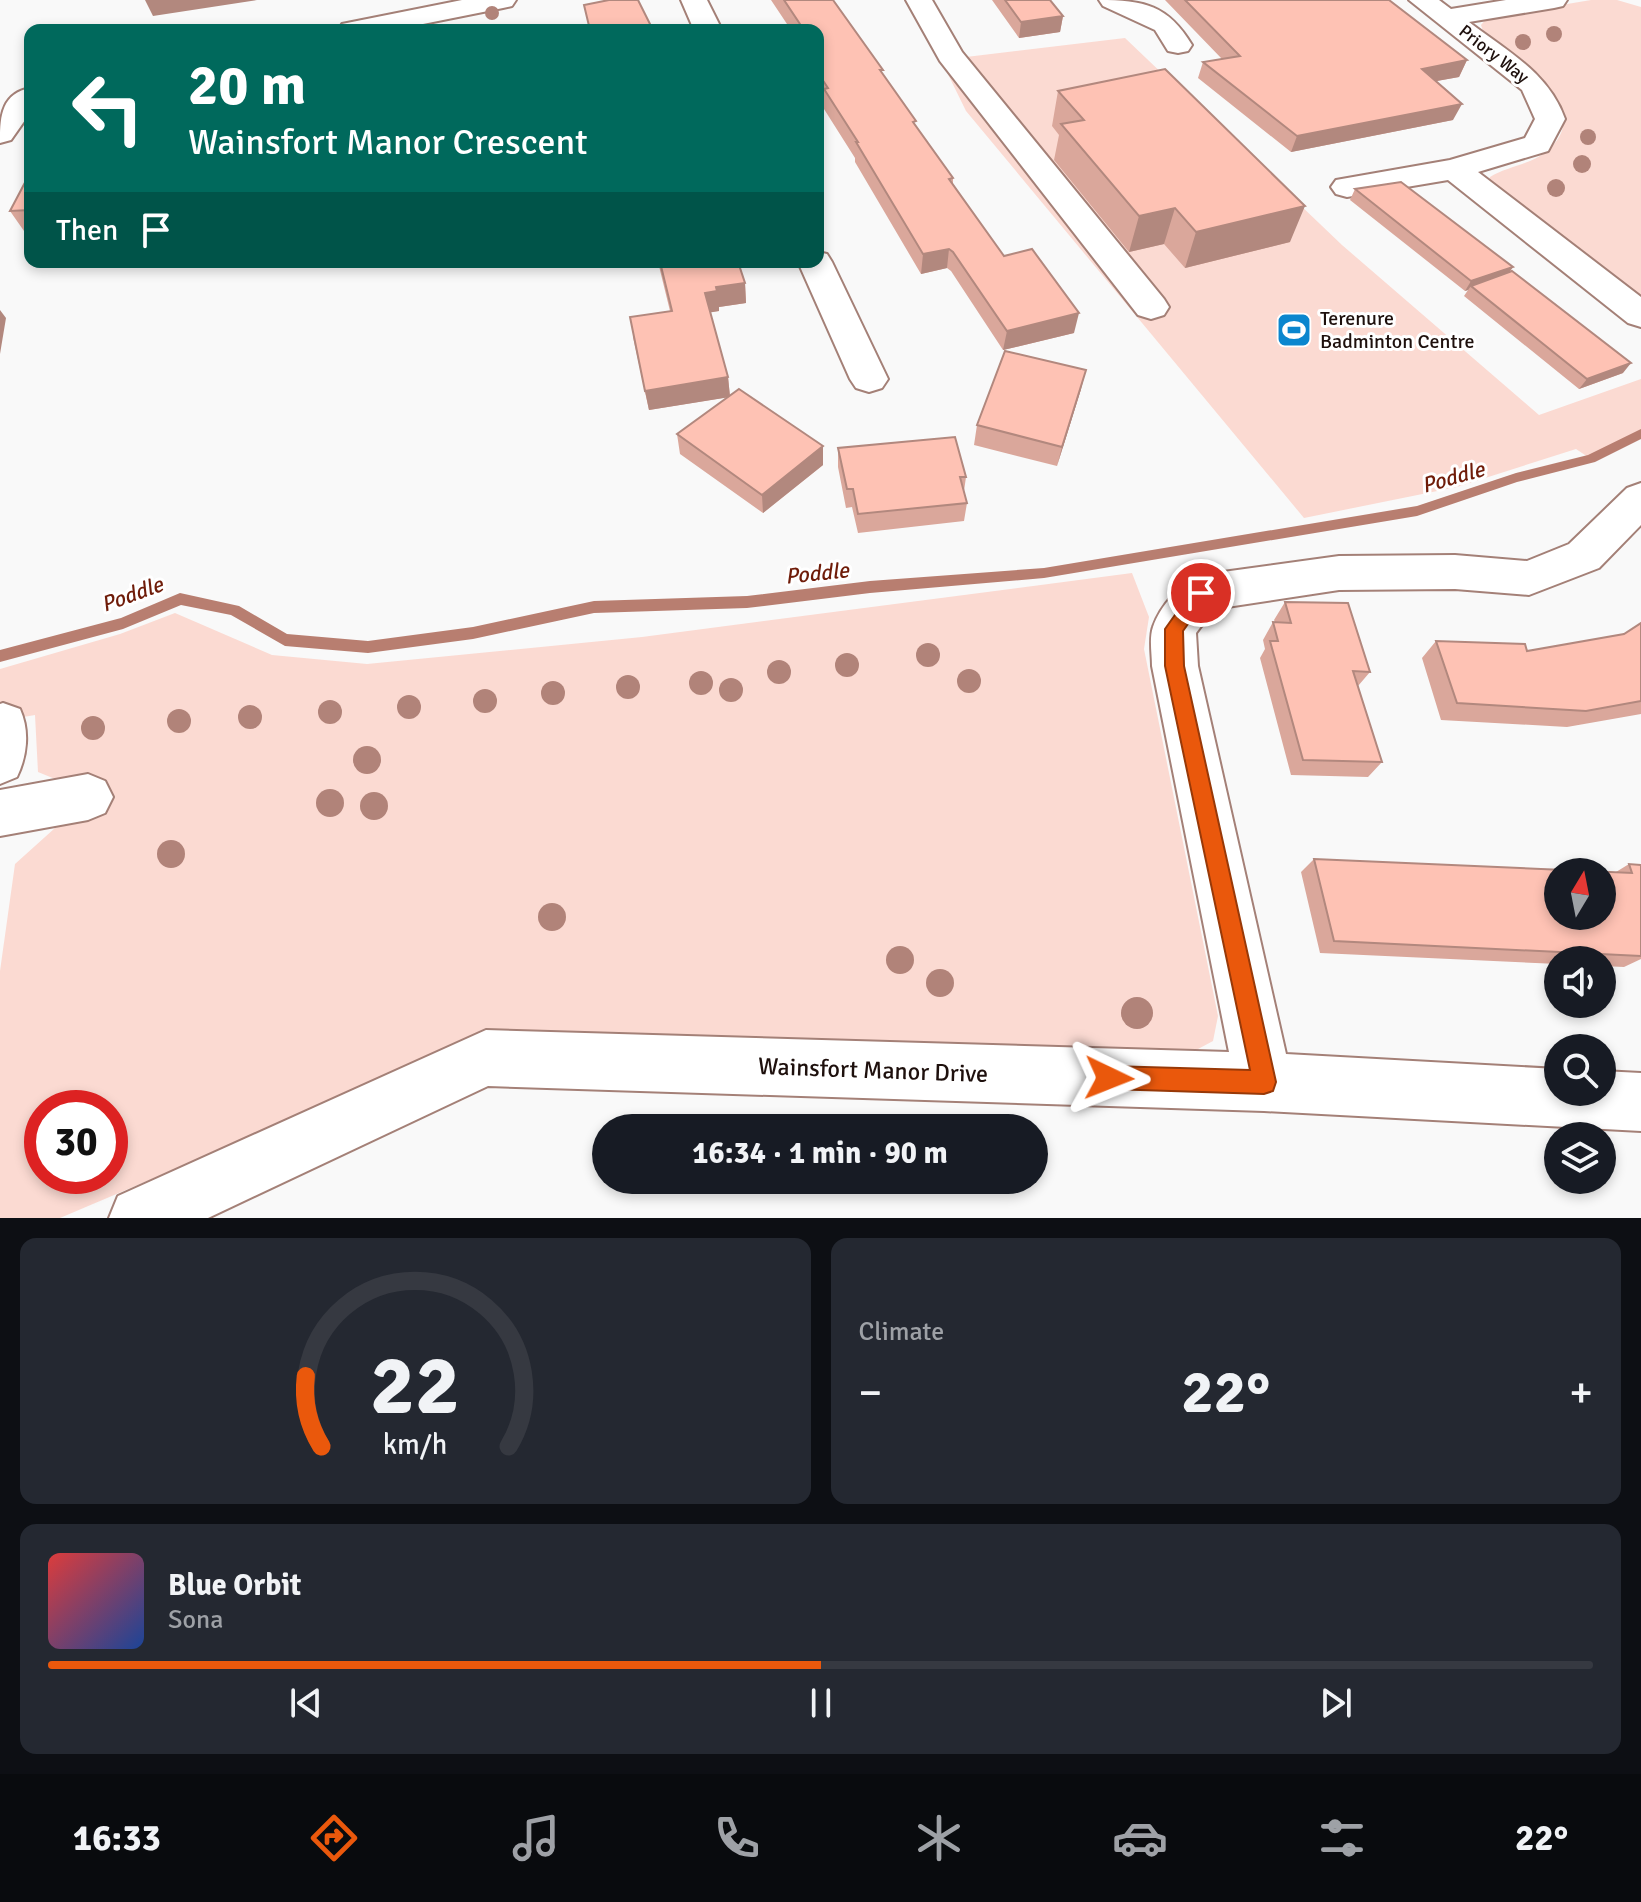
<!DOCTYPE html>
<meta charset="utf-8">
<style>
body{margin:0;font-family:Signika,sans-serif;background:#242831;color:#f1f3f6;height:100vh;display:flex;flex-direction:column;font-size:30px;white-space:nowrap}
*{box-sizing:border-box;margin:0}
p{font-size:26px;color:#9ea1a6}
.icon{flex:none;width:44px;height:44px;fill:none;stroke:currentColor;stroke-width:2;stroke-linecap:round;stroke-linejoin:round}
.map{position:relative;height:1218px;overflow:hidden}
.sheet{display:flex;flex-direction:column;gap:20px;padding:20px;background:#0d0f14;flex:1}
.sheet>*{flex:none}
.top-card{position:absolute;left:24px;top:24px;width:800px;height:244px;border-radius:16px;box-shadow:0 4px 12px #0003;background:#00695c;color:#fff;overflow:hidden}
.needle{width:52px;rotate:10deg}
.fabs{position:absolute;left:1544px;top:858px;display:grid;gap:16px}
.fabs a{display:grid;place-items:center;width:72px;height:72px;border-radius:50%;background:#171b24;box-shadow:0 4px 12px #0003;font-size:40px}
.speed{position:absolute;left:24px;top:1090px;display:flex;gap:16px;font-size:40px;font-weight:700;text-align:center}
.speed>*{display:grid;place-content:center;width:104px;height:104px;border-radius:50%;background:#171b24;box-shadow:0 4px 12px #0003;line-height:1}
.speed .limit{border:12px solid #d22;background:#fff;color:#111}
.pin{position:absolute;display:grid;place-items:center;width:68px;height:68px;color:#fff;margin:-34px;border:4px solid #fff;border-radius:50%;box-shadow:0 2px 8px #0007}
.me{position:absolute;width:88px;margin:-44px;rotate:92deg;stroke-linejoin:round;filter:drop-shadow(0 0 6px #0008)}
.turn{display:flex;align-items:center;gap:28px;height:168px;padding:0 32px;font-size:36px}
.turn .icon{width:104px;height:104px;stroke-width:2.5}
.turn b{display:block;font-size:56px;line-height:68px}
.then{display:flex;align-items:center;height:76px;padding:0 32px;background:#0003;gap:16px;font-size:30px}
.big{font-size:60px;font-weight:700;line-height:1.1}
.sheet .tile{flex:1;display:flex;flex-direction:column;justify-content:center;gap:12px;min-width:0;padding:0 28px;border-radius:16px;background:#242831}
.sheet .dial{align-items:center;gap:0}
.dial svg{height:208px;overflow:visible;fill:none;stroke:#363941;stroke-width:7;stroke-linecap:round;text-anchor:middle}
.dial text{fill:#f1f3f6;stroke:none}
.song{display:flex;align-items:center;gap:24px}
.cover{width:96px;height:96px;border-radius:12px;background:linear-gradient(135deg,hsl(0 70% 55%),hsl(220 70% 35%))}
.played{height:8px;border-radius:4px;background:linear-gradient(90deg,#ea580c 50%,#363941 50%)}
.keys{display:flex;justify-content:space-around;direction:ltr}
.heat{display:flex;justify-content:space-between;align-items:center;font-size:44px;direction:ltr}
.sheet .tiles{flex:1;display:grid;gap:20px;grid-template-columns:1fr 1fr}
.tile:last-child{grid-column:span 2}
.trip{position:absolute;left:592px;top:1114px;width:456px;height:80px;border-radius:40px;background:#171b24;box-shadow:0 4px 12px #0003;font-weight:700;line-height:80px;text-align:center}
.menu{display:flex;height:128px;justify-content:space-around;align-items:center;background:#090b0e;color:#9ea1a6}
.menu .icon{width:56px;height:56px}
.menu .active{color:#ea580c}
.menu b{font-size:36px;color:#f1f3f6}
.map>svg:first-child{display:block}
.green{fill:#fbdad2;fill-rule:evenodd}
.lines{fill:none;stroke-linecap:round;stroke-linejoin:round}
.stream{fill:#b87e70;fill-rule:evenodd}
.minor-casing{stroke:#a48077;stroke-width:4}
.minor{fill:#fff;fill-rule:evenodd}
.tree{fill:#b18379}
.wall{fill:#daa79b}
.shaded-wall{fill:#b2887e}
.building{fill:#fec2b4;stroke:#b2887e;stroke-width:2;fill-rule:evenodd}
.route{fill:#ea580c;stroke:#983908;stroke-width:2}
.labels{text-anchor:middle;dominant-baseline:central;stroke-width:6;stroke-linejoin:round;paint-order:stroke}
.far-street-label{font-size:18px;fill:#1e100d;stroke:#fff}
.poi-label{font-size:20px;fill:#1e100d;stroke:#fff;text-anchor:start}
.water-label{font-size:22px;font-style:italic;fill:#6f1c09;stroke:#fff}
.near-street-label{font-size:24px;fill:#1e100d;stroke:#fff}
</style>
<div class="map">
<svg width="1641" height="1218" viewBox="0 0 1641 1218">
<rect width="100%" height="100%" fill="#f9f9f9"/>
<path class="green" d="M1591,0H1617L1641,7V299L1488,183L1490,177C1508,166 1530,165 1547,151C1599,108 1514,57 1484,34L1481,25L1487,18L1501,15Z
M1125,38L1342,245L1539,415L1641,379V434L1591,459L1576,449L1457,487L1304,518L966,111L941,60Z
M1132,573L1149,617L1144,649L1218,1016L1213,1041L1185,1056L491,1035L60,1218H0V971L15,864L55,828L95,815L60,781L38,772L35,715L0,721V669L120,634L175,613L272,655L367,664L642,637ZM42,1108H110V1176H42Z"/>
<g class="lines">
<path class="stream" d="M1641,429V439L1595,462L1517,482L1417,516L1044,578L870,593L747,608L594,613L473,639L368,653L285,646L231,615L181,605L123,629L0,662V650L121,618L180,593L239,606L287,634L368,641L473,627L594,601L747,596L870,581L1044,568L1417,506L1516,473L1588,455Z"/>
<defs>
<path id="minor" d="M462,0H516L512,6L503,8L393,30H338L342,24Z
M681,0H707L722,30H694Z
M906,0H932L962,52L1164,299L1169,307L1164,315L1151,319L1138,315L940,61Z
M1099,0C1144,0 1168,5 1192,45L1188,51L1178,53L1168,51L1155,30L1103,6Z
M1409,0H1439L1451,9L1506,0H1567L1563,6L1554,8L1469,22C1507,51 1549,73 1565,119L1548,151L1478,172L1641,297V327L1628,323L1448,180L1347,197L1336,194L1331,187L1336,180L1450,160L1525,138L1535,119L1522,90Z
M26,89L30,90V113L11,140L0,143C0,121 0,96 26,89Z
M818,252L827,254L832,262L888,379L882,388L869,392L856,388L850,379L798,262H818Z
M1641,483V525L1599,568L1529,595L1455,589L1339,590L1214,609L1196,633L1198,666L1286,1054L1558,1069V1092H1602V1071L1641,1073V1131L1264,1111L488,1086L208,1218H109L118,1196L486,1030L1229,1052L1152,666C1152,654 1149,638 1153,627C1160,606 1181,582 1201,575L1339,556L1455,555L1527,561L1569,544L1627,488Z
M3,703L20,709C30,731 27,756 17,777L0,784V704Z
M88,774L105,781L113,797L105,813L88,820L0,836V790Z"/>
</defs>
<use href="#minor" class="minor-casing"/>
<use href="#minor" class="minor"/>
</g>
<g class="tree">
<circle cx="492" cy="13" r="7"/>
<circle cx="1554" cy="34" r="8"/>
<circle cx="1523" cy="42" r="8"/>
<circle cx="1588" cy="137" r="8"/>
<circle cx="1582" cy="164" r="9"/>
<circle cx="1556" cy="188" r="9"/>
<circle cx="928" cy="655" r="12"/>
<circle cx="847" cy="665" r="12"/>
<circle cx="779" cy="672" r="12"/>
<circle cx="969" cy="681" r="12"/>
<circle cx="701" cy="683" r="12"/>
<circle cx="628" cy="687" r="12"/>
<circle cx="731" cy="690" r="12"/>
<circle cx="553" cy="693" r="12"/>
<circle cx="485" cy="701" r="12"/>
<circle cx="409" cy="707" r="12"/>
<circle cx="330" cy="712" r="12"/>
<circle cx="250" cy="717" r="12"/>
<circle cx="179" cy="721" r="12"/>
<circle cx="93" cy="728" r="12"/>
<circle cx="367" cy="760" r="14"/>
<circle cx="330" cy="803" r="14"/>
<circle cx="374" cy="806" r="14"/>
<circle cx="171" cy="854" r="14"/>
<circle cx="552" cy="917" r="14"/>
<circle cx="900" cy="960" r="14"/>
<circle cx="940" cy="983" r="14"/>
<circle cx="1137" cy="1013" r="16"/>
</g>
<path class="wall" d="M771,0H833L915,125L953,178V184L1004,256L1074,333L1003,350L951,271L947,268L921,274L855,162V158L824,109V102L818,93V30H791Z
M992,0H1050L1063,16L1060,32L1019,38Z
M1165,0H1389L1467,60L1459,77L1436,81L1453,120L1291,152L1198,78L1203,62L1222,59Z
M1058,91L1290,242L1185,268L1164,244L1129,252L1054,160L1059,135L1052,126Z
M30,173V231H24L10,211Z
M1355,189L1513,267L1509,272L1623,373L1579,389L1464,296L1468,290L1465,291L1350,200Z
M658,262H738L745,283L746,303L719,307V311L710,312L728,377L730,396L823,446V465L763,513L680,454L677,434L729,397L649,410L633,337L670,311Z
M1081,389L1057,466L974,445L977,425Z
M838,448L966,477L964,491L967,503L964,521L858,533L852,507L846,508L838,467Z
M1285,602L1370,672L1358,686L1382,762L1368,777L1291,775L1260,658L1265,649L1263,640L1273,622H1275L1274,620Z
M1641,623V714L1567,727L1441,720L1422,658L1436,641L1527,651L1624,634Z
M1314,859L1616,872L1629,864L1641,865V959L1624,967L1602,966V960H1558V964L1320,953L1301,872Z"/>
<path class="shaded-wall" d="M145,0H257L153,16Z
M1063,16L1060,32L1019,38L1021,22Z
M1467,60L1459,77L1415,85L1422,69Z
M1462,104L1453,120L1291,152L1297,136Z
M1305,206L1290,242L1185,268L1196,232Z
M1175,208L1164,244L1129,252L1139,216Z
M949,249L947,268L921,274L923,254Z
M1513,267L1506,277L1471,286L1468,290L1465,291L1471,281Z
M745,283L746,303L719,307V311L707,313L705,293L716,287Z
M0,310L6,318L0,354Z
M1079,313L1074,333L1003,350L1007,331Z
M1631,363L1623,373L1579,389L1587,379Z
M1086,370L1081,389L1057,466L1062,447Z
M728,377L730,397L649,410L645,391Z
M823,446V465L763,513L762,495Z"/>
<path class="building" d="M609,0H638L653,30H590L584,5Z
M784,0H833L883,70H880L916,121L913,122L953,178L949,179L1004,256L1032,249L1079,313L1007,331L953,252L949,249L923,254L856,142H858L824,89L828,88L818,73V30H804Z
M1005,0H1050L1063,16L1021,22Z
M1185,0H1389L1467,60L1422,69L1462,104L1297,136L1203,62L1240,56Z
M1165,69L1305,206L1196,232L1175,208L1139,216L1061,124L1084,120L1058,91Z
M30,173V210L10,211Z
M1401,182L1513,267L1471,281L1355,189Z
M660,262H738L745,283L716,287L717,291L705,293L728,377L645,391L630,317L672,311Z
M1512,271L1631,363L1587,379L1471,286Z
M1005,351L1086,370L1062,447L977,425Z
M739,389L823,446L762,495L677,434Z
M955,437L966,477H960L967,503L858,514L853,489H847L838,448Z
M1285,602L1348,603L1370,672L1353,671L1382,762L1303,760L1270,641H1278L1273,622L1291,623Z
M1641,623V701L1586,711L1457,703L1436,641L1525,644L1527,651L1624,634Z
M1314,859L1632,873L1629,864L1641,865V956L1334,941ZM1558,872H1602V916H1558Z"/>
<path class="route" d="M1201,586L1210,593L1183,631L1184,666L1276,1082L1273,1091L1264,1094L1109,1089L1100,1086L1097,1078L1100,1069L1109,1066L1250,1070L1165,666V629L1194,588Z"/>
<defs>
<symbol id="stadium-square" viewBox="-11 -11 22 22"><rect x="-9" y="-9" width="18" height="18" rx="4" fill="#0b86ce" stroke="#fff"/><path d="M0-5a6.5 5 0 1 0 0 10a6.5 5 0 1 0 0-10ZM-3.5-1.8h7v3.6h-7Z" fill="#fff"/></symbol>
</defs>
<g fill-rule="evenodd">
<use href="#stadium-square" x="1274" y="310" width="40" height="40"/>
</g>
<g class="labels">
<g class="far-street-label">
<text transform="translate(1494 54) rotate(38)">Priory Way</text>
</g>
<g class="poi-label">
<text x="1320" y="318">Terenure<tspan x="1320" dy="23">Badminton Centre</tspan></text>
</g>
<g class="water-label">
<text transform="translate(1453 477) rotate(-16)">Poddle</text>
<text transform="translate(817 573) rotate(-6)">Poddle</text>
<text transform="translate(132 594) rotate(-20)">Poddle</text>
</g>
<g class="near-street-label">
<text transform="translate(873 1070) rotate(2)">Wainsfort Manor Drive</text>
</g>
</g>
</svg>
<div class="fabs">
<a><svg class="needle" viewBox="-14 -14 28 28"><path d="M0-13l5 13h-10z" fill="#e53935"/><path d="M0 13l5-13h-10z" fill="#9ea1a6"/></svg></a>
<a><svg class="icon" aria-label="sound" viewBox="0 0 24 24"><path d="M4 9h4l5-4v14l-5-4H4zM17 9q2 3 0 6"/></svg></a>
<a><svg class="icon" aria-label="search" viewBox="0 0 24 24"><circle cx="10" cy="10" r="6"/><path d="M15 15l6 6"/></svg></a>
<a><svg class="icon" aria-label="layers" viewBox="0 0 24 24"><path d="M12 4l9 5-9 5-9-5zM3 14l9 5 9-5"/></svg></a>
</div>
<div class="speed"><div class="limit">30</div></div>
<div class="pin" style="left:1201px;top:593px;background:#d93025"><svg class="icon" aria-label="arrive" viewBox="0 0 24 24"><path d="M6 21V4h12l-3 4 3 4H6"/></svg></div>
<svg class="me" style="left:1109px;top:1078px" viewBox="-20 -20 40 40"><path d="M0-17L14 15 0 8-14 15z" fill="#ea580c" stroke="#fff" stroke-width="4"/></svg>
<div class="trip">16:34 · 1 min · 90 m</div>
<div class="top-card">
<div class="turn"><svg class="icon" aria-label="left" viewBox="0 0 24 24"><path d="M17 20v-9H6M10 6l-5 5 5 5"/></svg><div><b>20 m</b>Wainsfort Manor Crescent</div></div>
<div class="then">Then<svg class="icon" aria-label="arrive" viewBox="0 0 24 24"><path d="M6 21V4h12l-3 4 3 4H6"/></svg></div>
</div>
</div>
<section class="sheet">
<div class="tiles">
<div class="tile dial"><svg viewBox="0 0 100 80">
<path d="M14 69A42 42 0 1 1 86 69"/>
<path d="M14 69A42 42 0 0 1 8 42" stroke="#ea580c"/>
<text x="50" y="56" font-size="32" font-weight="700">22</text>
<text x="50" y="72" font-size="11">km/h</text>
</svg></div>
<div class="tile"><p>Climate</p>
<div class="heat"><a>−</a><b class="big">22°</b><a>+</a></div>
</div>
<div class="tile">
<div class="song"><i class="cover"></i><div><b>Blue Orbit</b><p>Sona</p></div></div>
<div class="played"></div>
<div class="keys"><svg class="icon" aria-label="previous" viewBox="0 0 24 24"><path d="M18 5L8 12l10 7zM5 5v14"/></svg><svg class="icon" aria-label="pause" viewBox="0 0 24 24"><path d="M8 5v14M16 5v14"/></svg><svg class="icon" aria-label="next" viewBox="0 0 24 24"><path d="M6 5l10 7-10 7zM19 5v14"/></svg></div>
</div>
</div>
</section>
<nav class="menu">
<b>16:33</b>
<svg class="icon active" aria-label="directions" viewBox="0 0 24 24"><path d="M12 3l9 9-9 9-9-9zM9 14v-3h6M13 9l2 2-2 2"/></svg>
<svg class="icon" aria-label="music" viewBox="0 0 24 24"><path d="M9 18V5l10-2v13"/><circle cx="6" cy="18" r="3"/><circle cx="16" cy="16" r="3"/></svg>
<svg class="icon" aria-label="phone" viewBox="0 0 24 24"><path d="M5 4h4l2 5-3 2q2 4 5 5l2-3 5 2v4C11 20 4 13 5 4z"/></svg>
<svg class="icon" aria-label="climate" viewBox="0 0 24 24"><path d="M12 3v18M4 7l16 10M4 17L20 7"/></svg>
<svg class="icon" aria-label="car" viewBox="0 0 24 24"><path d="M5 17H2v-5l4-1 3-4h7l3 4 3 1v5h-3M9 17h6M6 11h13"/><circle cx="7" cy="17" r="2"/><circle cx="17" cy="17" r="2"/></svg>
<svg class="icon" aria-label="filters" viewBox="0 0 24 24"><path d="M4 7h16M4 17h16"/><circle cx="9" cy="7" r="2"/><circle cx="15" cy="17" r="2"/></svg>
<b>22°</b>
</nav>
